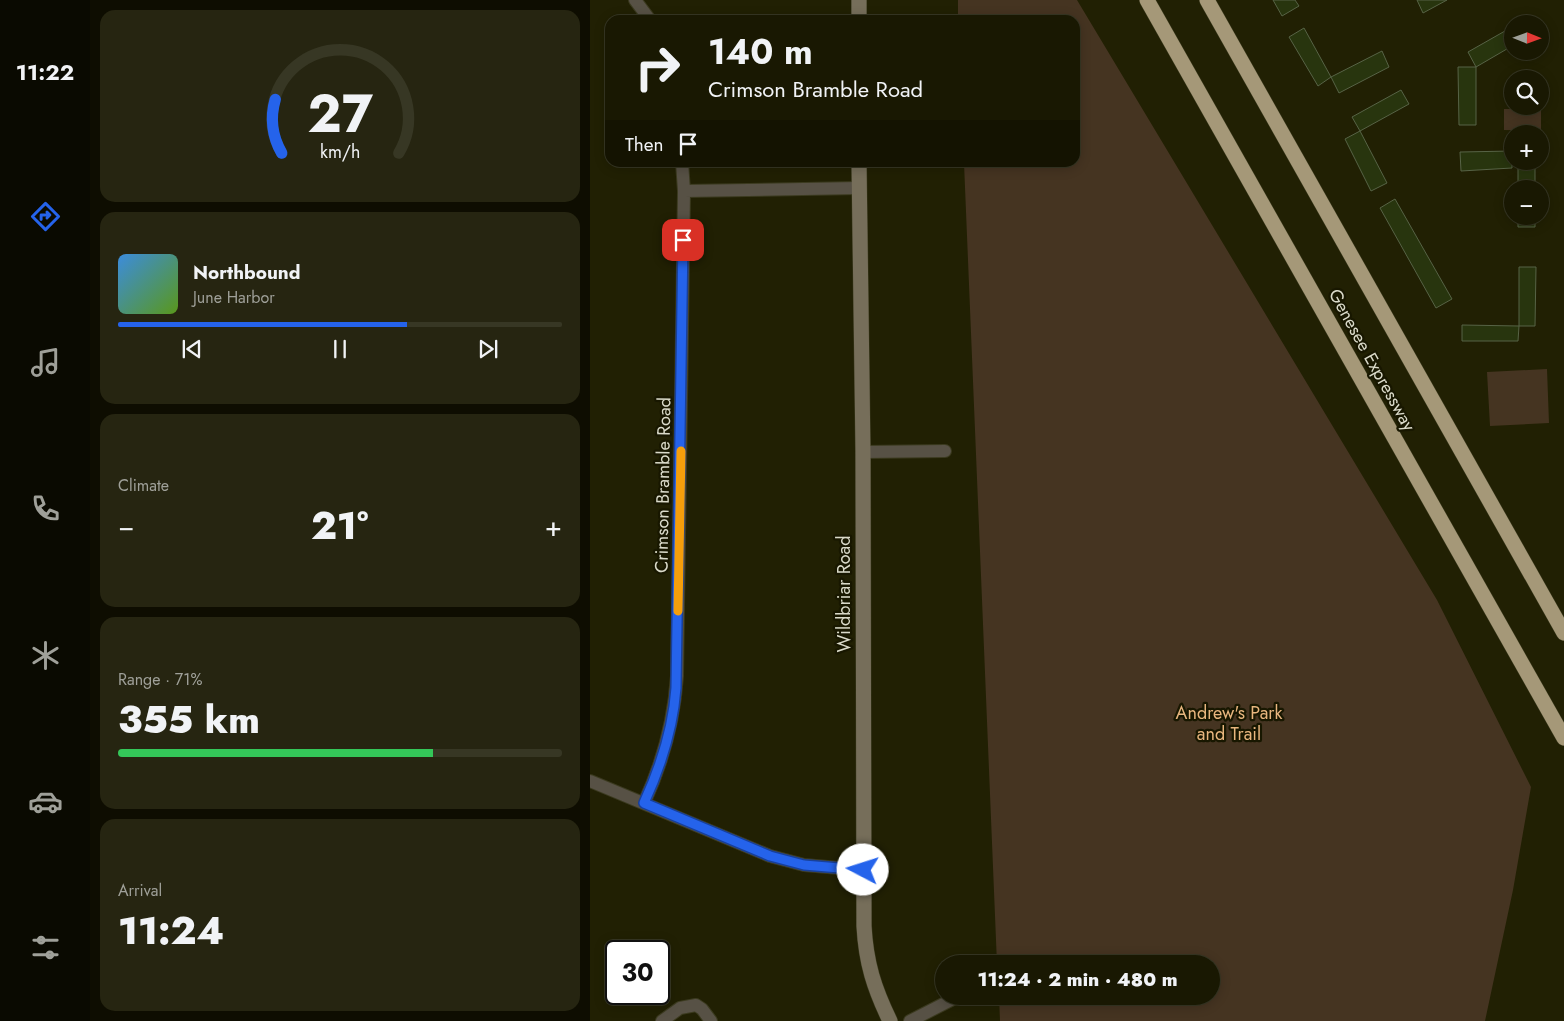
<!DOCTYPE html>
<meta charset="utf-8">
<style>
body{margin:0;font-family:Jost,sans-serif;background:#262511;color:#f1f3f6;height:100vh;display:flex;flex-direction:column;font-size:19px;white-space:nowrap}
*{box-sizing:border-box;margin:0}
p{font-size:16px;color:#9fa099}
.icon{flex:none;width:28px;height:28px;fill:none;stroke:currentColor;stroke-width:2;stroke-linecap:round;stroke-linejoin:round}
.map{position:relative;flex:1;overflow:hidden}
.side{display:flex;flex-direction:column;gap:10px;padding:10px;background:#0e0d01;width:500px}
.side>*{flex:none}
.top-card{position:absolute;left:15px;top:15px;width:475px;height:152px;border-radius:15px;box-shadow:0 2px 12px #0003,0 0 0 1px #373724;background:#191802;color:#f1f3f6;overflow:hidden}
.needle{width:32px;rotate:91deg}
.tools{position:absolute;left:914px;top:15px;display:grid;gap:10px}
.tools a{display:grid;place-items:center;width:45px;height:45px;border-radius:50%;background:#191802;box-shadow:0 2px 12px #0003,0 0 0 1px #373724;font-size:25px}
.speed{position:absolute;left:15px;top:940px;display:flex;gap:10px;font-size:25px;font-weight:700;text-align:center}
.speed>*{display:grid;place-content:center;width:65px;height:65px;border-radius:50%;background:#191802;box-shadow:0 2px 12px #0003,0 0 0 1px #373724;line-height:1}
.speed .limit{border:2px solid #111;border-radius:8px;background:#fff;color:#111}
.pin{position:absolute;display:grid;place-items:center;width:42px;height:42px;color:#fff;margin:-21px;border-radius:10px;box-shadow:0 2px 8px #0006}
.me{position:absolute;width:55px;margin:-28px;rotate:275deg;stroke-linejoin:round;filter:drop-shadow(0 0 4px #0008)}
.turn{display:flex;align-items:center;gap:18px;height:105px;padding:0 20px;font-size:22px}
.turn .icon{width:65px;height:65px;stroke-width:2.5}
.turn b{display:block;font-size:35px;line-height:42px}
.then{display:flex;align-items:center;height:48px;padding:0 20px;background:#0003;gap:10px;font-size:19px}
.big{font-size:38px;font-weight:800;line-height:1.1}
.side .widget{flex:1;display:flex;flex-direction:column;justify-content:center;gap:8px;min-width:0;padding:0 18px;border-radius:15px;background:#262511}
.side .dial{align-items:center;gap:0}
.dial svg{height:130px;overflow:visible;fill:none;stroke:#373724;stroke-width:7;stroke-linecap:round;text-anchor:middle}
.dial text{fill:#f1f3f6;stroke:none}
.song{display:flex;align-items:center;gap:15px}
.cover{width:60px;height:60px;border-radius:8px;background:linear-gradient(135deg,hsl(210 70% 55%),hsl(90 70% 35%))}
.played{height:5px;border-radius:2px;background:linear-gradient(90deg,#2563eb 65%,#373724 65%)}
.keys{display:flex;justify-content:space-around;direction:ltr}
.heat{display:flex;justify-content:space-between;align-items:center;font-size:28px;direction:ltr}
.charge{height:8px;border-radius:4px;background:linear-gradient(90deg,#34c759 71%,#373724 0)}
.trip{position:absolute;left:345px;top:955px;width:285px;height:50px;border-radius:25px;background:#191802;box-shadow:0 2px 12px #0003,0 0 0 1px #373724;font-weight:800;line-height:50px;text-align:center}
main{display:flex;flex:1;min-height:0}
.tab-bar{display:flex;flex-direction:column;width:90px;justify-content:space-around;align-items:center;background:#0a0a01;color:#9fa099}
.tab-bar .icon{width:35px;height:35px}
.tab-bar .current{color:#2563eb}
.tab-bar b{font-size:22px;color:#f1f3f6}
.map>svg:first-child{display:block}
.green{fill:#453421}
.building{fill:#28350e;stroke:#576346}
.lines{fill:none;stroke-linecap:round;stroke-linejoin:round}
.street-casing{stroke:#3b3a1f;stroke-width:14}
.secondary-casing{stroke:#3b3a1f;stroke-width:16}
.highway-casing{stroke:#3b3a1f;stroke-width:16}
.street{stroke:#575145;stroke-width:12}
.secondary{stroke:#766e5a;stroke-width:15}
.highway{stroke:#a59878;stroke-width:15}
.route-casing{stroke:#184099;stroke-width:12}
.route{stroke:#2563eb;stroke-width:9}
.slow{stroke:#f59e0b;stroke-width:9}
.labels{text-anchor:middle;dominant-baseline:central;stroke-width:4.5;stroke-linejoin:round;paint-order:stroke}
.street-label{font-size:18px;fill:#dadac9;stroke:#181700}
.park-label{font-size:18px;fill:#e8b67e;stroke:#181700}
</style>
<main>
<nav class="tab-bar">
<b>11:22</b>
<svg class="icon current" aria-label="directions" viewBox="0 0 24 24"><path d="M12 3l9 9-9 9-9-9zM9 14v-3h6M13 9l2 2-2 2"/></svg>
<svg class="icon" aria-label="music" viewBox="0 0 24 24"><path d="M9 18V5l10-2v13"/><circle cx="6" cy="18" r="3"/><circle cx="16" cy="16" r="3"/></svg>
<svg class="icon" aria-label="phone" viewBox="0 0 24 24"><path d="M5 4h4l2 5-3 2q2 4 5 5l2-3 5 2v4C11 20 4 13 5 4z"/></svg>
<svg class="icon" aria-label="climate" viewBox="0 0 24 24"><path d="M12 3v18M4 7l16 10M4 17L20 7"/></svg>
<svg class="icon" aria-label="car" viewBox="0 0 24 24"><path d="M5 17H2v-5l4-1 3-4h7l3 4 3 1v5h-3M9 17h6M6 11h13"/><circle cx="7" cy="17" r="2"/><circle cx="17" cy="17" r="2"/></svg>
<svg class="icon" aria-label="filters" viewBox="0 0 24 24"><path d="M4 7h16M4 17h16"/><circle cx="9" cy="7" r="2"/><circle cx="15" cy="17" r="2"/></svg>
</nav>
<section class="side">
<div class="widget dial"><svg viewBox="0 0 100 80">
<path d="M14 69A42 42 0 1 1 86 69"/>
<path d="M14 69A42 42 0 0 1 10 36" stroke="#2563eb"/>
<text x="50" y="56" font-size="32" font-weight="700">27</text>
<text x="50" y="72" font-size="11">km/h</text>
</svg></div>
<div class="widget">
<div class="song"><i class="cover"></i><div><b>Northbound</b><p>June Harbor</p></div></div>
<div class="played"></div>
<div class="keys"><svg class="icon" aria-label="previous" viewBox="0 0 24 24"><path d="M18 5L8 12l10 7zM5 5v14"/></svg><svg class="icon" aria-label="pause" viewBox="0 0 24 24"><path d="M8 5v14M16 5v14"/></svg><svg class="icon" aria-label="next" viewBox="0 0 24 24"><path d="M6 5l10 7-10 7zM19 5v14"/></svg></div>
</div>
<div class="widget"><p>Climate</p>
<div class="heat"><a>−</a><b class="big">21°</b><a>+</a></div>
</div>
<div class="widget"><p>Range · 71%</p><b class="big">355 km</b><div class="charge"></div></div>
<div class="widget"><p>Arrival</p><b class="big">11:24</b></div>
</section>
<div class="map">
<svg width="974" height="1021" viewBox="0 0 974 1021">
<rect width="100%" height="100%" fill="#212003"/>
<path class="green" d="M368,0H487L847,600L941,787L923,890L895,1021H410L409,996H621V964H407L374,163L485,162V20H368Z
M914,109H951V131L914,130Z
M957,369L959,423L900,426L897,372Z"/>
<path class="building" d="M683,0H705L709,6L692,16Z
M827,0H857L833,13Z
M922,27V46L886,67L878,52Z
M714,28L741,77L728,86L699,37Z
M792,51L799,67L749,93L741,77Z
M868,67H886V125H869Z
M811,90L819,104L770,131L762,117Z
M770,131L797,183L781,191L755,139Z
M922,151V168L871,171L870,152Z
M928,168H945V189H928Z
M805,199L862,299L846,308L790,208Z
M928,216H945V227H928Z
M929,267H946L945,326H929Z
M872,325L929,326L928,341H872Z"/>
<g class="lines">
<defs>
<path id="street" d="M45,0L60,20
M94,191L269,188
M273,452L355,451
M0,781L180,856L214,865L273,870
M54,803C73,762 84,721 87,676L94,191L92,162
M72,1021L90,1008L106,1005L112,1009L121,1021
M320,1021L363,999"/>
<path id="secondary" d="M269,20V0
M269,162L273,452L274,926C276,963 284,988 300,1021"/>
<path id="highway" d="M557,0L974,738
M617,0L974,633"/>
</defs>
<use href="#street" class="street-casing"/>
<use href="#secondary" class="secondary-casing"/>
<use href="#highway" class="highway-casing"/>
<use href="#street" class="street"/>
<use href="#secondary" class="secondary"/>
<use href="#highway" class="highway"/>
</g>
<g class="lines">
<defs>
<path id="route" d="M93,240L86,688C83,729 71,766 54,803L180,856L214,865L273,870"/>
</defs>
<use href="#route" class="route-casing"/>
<use href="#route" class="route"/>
<path class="slow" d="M88,611L91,451"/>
</g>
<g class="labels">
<g class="street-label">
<text transform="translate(782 360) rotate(61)">Genesee Expressway</text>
<text transform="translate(73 485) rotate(-89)">Crimson Bramble Road</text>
<text transform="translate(254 594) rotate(-90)">Wildbriar Road</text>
</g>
<g class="park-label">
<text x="639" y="713">Andrew's Park<tspan x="639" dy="21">and Trail</tspan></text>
</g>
</g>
</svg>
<div class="tools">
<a><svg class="needle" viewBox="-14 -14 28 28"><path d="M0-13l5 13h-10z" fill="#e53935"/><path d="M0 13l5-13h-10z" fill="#9fa099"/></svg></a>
<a><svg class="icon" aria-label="search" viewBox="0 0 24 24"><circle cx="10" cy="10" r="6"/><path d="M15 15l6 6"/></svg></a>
<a>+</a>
<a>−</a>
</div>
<div class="speed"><div class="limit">30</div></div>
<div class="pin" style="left:93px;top:240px;background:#d93025"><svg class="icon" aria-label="arrive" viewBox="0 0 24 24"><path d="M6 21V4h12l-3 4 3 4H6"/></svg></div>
<svg class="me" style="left:273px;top:870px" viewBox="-20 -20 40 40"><circle r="19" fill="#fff"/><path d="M0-13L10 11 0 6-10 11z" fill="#2563eb"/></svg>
<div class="trip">11:24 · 2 min · 480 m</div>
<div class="top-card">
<div class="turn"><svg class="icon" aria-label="right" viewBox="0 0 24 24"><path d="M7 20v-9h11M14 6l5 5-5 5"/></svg><div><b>140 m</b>Crimson Bramble Road</div></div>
<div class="then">Then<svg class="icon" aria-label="arrive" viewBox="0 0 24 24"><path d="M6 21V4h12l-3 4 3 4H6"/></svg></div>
</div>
</div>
</main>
